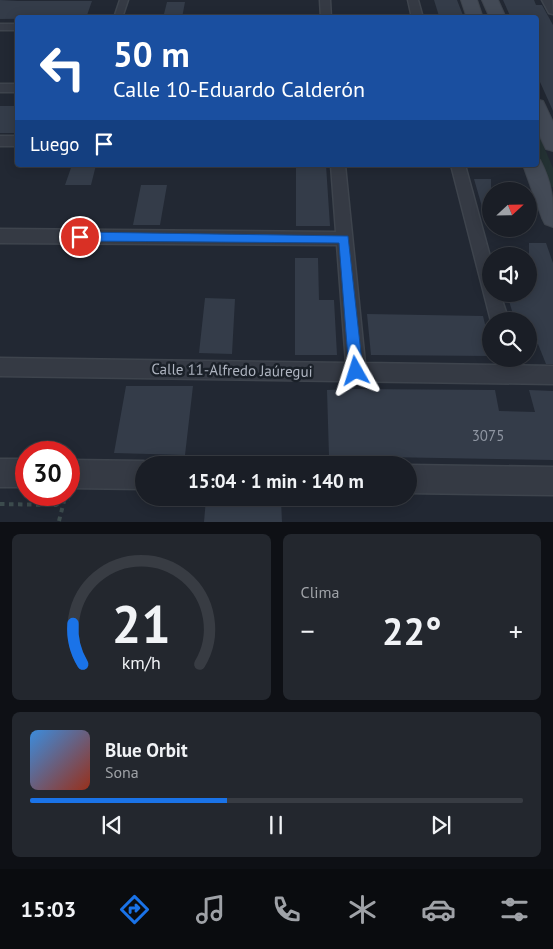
<!DOCTYPE html>
<html lang="es">
<meta charset="utf-8">
<style>
body{margin:0;font-family:"PT Sans",sans-serif;background:#23272e;color:#f1f3f6;height:100vh;display:flex;flex-direction:column;font-size:19px;white-space:nowrap}
*{box-sizing:border-box;margin:0}
p{font-size:16px;color:#9fa2a7}
.icon{flex:none;width:28px;height:28px;fill:none;stroke:currentColor;stroke-width:2;stroke-linecap:round;stroke-linejoin:round}
.map{position:relative;height:522px;overflow:hidden}
.side{display:flex;flex-direction:column;gap:12px;padding:12px;background:#0e1015;flex:1}
.side>*{flex:none}
.guide{position:absolute;left:15px;top:15px;width:524px;height:152px;border-radius:5px;box-shadow:0 2px 12px #0003,0 0 0 1px #383c43;background:#1a4fa0;color:#fff;overflow:hidden}
.needle{width:32px;rotate:68deg}
.fabs{position:absolute;left:482px;top:182px;display:grid;gap:10px}
.fabs a{display:grid;place-items:center;width:55px;height:55px;border-radius:50%;background:#1a1e26;box-shadow:0 2px 12px #0003,0 0 0 1px #383c43;font-size:25px}
.speed{position:absolute;left:15px;top:441px;display:flex;gap:10px;font-size:25px;font-weight:700;text-align:center}
.speed>*{display:grid;place-content:center;width:65px;height:65px;border-radius:50%;background:#1a1e26;box-shadow:0 2px 12px #0003,0 0 0 1px #383c43;line-height:1}
.speed .limit{border:8px solid #d22;background:#fff;color:#111}
.pin{position:absolute;display:grid;place-items:center;width:42px;height:42px;color:#fff;margin:-21px;border:2px solid #fff;border-radius:50%;box-shadow:0 1px 5px #0007}
.me{position:absolute;width:55px;margin:-28px;rotate:354deg;stroke-linejoin:round;filter:drop-shadow(0 0 4px #0008)}
.turn{display:flex;align-items:center;gap:18px;height:105px;padding:0 15px;font-size:22px}
.turn .icon{width:65px;height:65px;stroke-width:2.5}
.turn b{display:block;font-size:35px;line-height:42px}
.then{display:flex;align-items:center;height:48px;padding:0 15px;background:#0003;gap:10px;font-size:19px}
.big{font-size:38px;font-weight:700;line-height:1.1}
.side .card{flex:1;display:flex;flex-direction:column;justify-content:center;gap:8px;min-width:0;padding:0 18px;border-radius:8px;background:#23272e}
.side .dial{align-items:center;gap:0}
.dial svg{height:130px;overflow:visible;fill:none;stroke:#383c43;stroke-width:7;stroke-linecap:round;text-anchor:middle}
.dial text{fill:#f1f3f6;stroke:none}
.song{display:flex;align-items:center;gap:15px}
.cover{width:60px;height:60px;border-radius:8px;background:linear-gradient(135deg,hsl(210 70% 55%),hsl(10 70% 35%))}
.played{height:5px;border-radius:2px;background:linear-gradient(90deg,#1a73e8 40%,#383c43 40%)}
.keys{display:flex;justify-content:space-around;direction:ltr}
.heat{display:flex;justify-content:space-between;align-items:center;font-size:28px;direction:ltr}
.side .tiles{flex:1;display:grid;gap:12px;grid-template-columns:1fr 1fr}
.card:last-child{grid-column:span 2}
.trip{position:absolute;left:135px;top:456px;width:282px;height:50px;border-radius:25px;background:#1a1e26;box-shadow:0 2px 12px #0003,0 0 0 1px #383c43;font-weight:700;line-height:50px;text-align:center}
.tabs{display:flex;height:80px;justify-content:space-around;align-items:center;background:#0a0c0f;color:#9fa2a7}
.tabs .icon{width:35px;height:35px}
.tabs .active{color:#1a73e8}
.tabs b{font-size:22px;color:#f1f3f6}
.map>svg:first-child{display:block}
.green{fill:#243234}
.building{fill:#343c49}
.lines{fill:none;stroke-linecap:round;stroke-linejoin:round}
.pedestrian-casing{stroke:#3e444d;stroke-width:3}
.minor-casing{stroke:#3e444d;stroke-width:3}
.tertiary-casing{stroke:#3e444d;stroke-width:3}
.secondary-casing{stroke:#3e444d;stroke-width:2}
.path{stroke:#3c4b4d;stroke-width:4;stroke-dasharray:4.5 4.5;stroke-linecap:butt}
.pedestrian{fill:#353a44;fill-rule:evenodd}
.minor{fill:#353a44;fill-rule:evenodd}
.tertiary{fill:#353a44;fill-rule:evenodd}
.secondary{fill:#434a56;fill-rule:evenodd}
.route{fill:#1a73e8;stroke:#114b97}
.labels{text-anchor:middle;dominant-baseline:central;stroke-width:5;stroke-linejoin:round;paint-order:stroke}
.street-label{font-size:15px;fill:#afb5c1;stroke:#1a2028}
.near-number-label{font-size:15px;fill:#8e95a1}
</style>
<div class="map">
<svg width="553" height="522" viewBox="0 0 553 522">
<rect width="100%" height="100%" fill="#222833"/>
<path class="green" d="M536,128L553,168V187H551L536,150Z"/>
<path class="building" d="M0,0L18,1H92L86,18L0,19Z
M434,0H457L464,18L439,16Z
M503,0H534L536,5H542L553,25V111L536,73V18H511Z
M167,2H185L182,18H163Z
M0,106H18V133H0Z
M72,165H96L91,185H65Z
M296,165H326L330,226H296Z
M474,179H491V223L487,224Z
M141,185H167L160,225H133Z
M529,243H546L553,263V364H546L538,344H533L531,337H529V321H515L507,294H529Z
M295,258H318L319,300H334L337,355H295Z
M205,298L235,299L232,354L199,353Z
M367,314L483,316L491,349V356L371,355Z
M126,386H193L185,455L114,453Z
M352,389L495,390L499,411L535,412L529,390L553,391V460L329,456L327,390Z
M206,499L281,500L282,522H204Z"/>
<g class="lines">
<defs>
<path id="pedestrian" d="M120,0H128L122,18H114Z"/>
<path id="minor" d="M320,0H330L331,18H321Z
M408,0H418L423,18H412Z
M542,0H552L553,14L549,13Z
M0,24H18V30H0Z
M0,84H18V92H0Z
M0,136H18V146H0Z
M331,165H345L365,363L553,366V384L0,376V358L346,363L337,245L0,243V229L336,232Z
M451,165H465L491,260V294H500L509,321H491Z"/>
<path id="tertiary" d="M0,459H26V487H0Z
M69,460L144,461L153,465H144V489L69,488Z
M409,465L553,467V495L409,493Z"/>
<path id="secondary" d="M461,0H477L483,18H467Z
M482,0H498L506,18H490Z
M536,99L543,101L553,122V151L546,149L536,128Z
M536,158L540,160C553,185 553,199 553,227L545,224L542,218L523,165H536Z"/>
</defs>
<use href="#pedestrian" class="pedestrian-casing"/>
<use href="#minor" class="minor-casing"/>
<use href="#tertiary" class="tertiary-casing"/>
<use href="#secondary" class="secondary-casing"/>
<path class="path" d="M323,498L403,499
M0,504L56,505L63,499H70
M59,521L65,497"/>
<use href="#pedestrian" class="pedestrian"/>
<use href="#minor" class="minor"/>
<use href="#tertiary" class="tertiary"/>
<use href="#secondary" class="secondary"/>
</g>
<path class="route" d="M80,232L348,236L363,371L361,376L356,378L351,376L349,371L339,243L80,241L75,237Z"/>
<g class="labels">
<g class="street-label">
<text transform="translate(232 370) rotate(1)">Calle 11-Alfredo Jaúregui</text>
</g>
<g class="near-number-label">
<text x="488" y="435">3075</text>
</g>
</g>
</svg>
<div class="fabs">
<a><svg class="needle" viewBox="-14 -14 28 28"><path d="M0-13l5 13h-10z" fill="#e53935"/><path d="M0 13l5-13h-10z" fill="#9fa2a7"/></svg></a>
<a><svg class="icon" aria-label="sound" viewBox="0 0 24 24"><path d="M4 9h4l5-4v14l-5-4H4zM17 9q2 3 0 6"/></svg></a>
<a><svg class="icon" aria-label="search" viewBox="0 0 24 24"><circle cx="10" cy="10" r="6"/><path d="M15 15l6 6"/></svg></a>
</div>
<div class="speed"><div class="limit">30</div></div>
<div class="pin" style="left:80px;top:237px;background:#d93025"><svg class="icon" aria-label="arrive" viewBox="0 0 24 24"><path d="M6 21V4h12l-3 4 3 4H6"/></svg></div>
<svg class="me" style="left:356px;top:371px" viewBox="-20 -20 40 40"><path d="M0-17L14 15 0 8-14 15z" fill="#1a73e8" stroke="#fff" stroke-width="4"/></svg>
<div class="trip">15:04 · 1 min · 140 m</div>
<div class="guide">
<div class="turn"><svg class="icon" aria-label="left" viewBox="0 0 24 24"><path d="M17 20v-9H6M10 6l-5 5 5 5"/></svg><div><b>50 m</b>Calle 10-Eduardo Calderón</div></div>
<div class="then">Luego<svg class="icon" aria-label="arrive" viewBox="0 0 24 24"><path d="M6 21V4h12l-3 4 3 4H6"/></svg></div>
</div>
</div>
<section class="side">
<div class="tiles">
<div class="card dial"><svg viewBox="0 0 100 80">
<path d="M14 69A42 42 0 1 1 86 69"/>
<path d="M14 69A42 42 0 0 1 8 44" stroke="#1a73e8"/>
<text x="50" y="56" font-size="32" font-weight="700">21</text>
<text x="50" y="72" font-size="11">km/h</text>
</svg></div>
<div class="card"><p>Clima</p>
<div class="heat"><a>−</a><b class="big">22°</b><a>+</a></div>
</div>
<div class="card">
<div class="song"><i class="cover"></i><div><b>Blue Orbit</b><p>Sona</p></div></div>
<div class="played"></div>
<div class="keys"><svg class="icon" aria-label="previous" viewBox="0 0 24 24"><path d="M18 5L8 12l10 7zM5 5v14"/></svg><svg class="icon" aria-label="pause" viewBox="0 0 24 24"><path d="M8 5v14M16 5v14"/></svg><svg class="icon" aria-label="next" viewBox="0 0 24 24"><path d="M6 5l10 7-10 7zM19 5v14"/></svg></div>
</div>
</div>
</section>
<nav class="tabs">
<b>15:03</b>
<svg class="icon active" aria-label="directions" viewBox="0 0 24 24"><path d="M12 3l9 9-9 9-9-9zM9 14v-3h6M13 9l2 2-2 2"/></svg>
<svg class="icon" aria-label="music" viewBox="0 0 24 24"><path d="M9 18V5l10-2v13"/><circle cx="6" cy="18" r="3"/><circle cx="16" cy="16" r="3"/></svg>
<svg class="icon" aria-label="phone" viewBox="0 0 24 24"><path d="M5 4h4l2 5-3 2q2 4 5 5l2-3 5 2v4C11 20 4 13 5 4z"/></svg>
<svg class="icon" aria-label="climate" viewBox="0 0 24 24"><path d="M12 3v18M4 7l16 10M4 17L20 7"/></svg>
<svg class="icon" aria-label="car" viewBox="0 0 24 24"><path d="M5 17H2v-5l4-1 3-4h7l3 4 3 1v5h-3M9 17h6M6 11h13"/><circle cx="7" cy="17" r="2"/><circle cx="17" cy="17" r="2"/></svg>
<svg class="icon" aria-label="filters" viewBox="0 0 24 24"><path d="M4 7h16M4 17h16"/><circle cx="9" cy="7" r="2"/><circle cx="15" cy="17" r="2"/></svg>
</nav>
